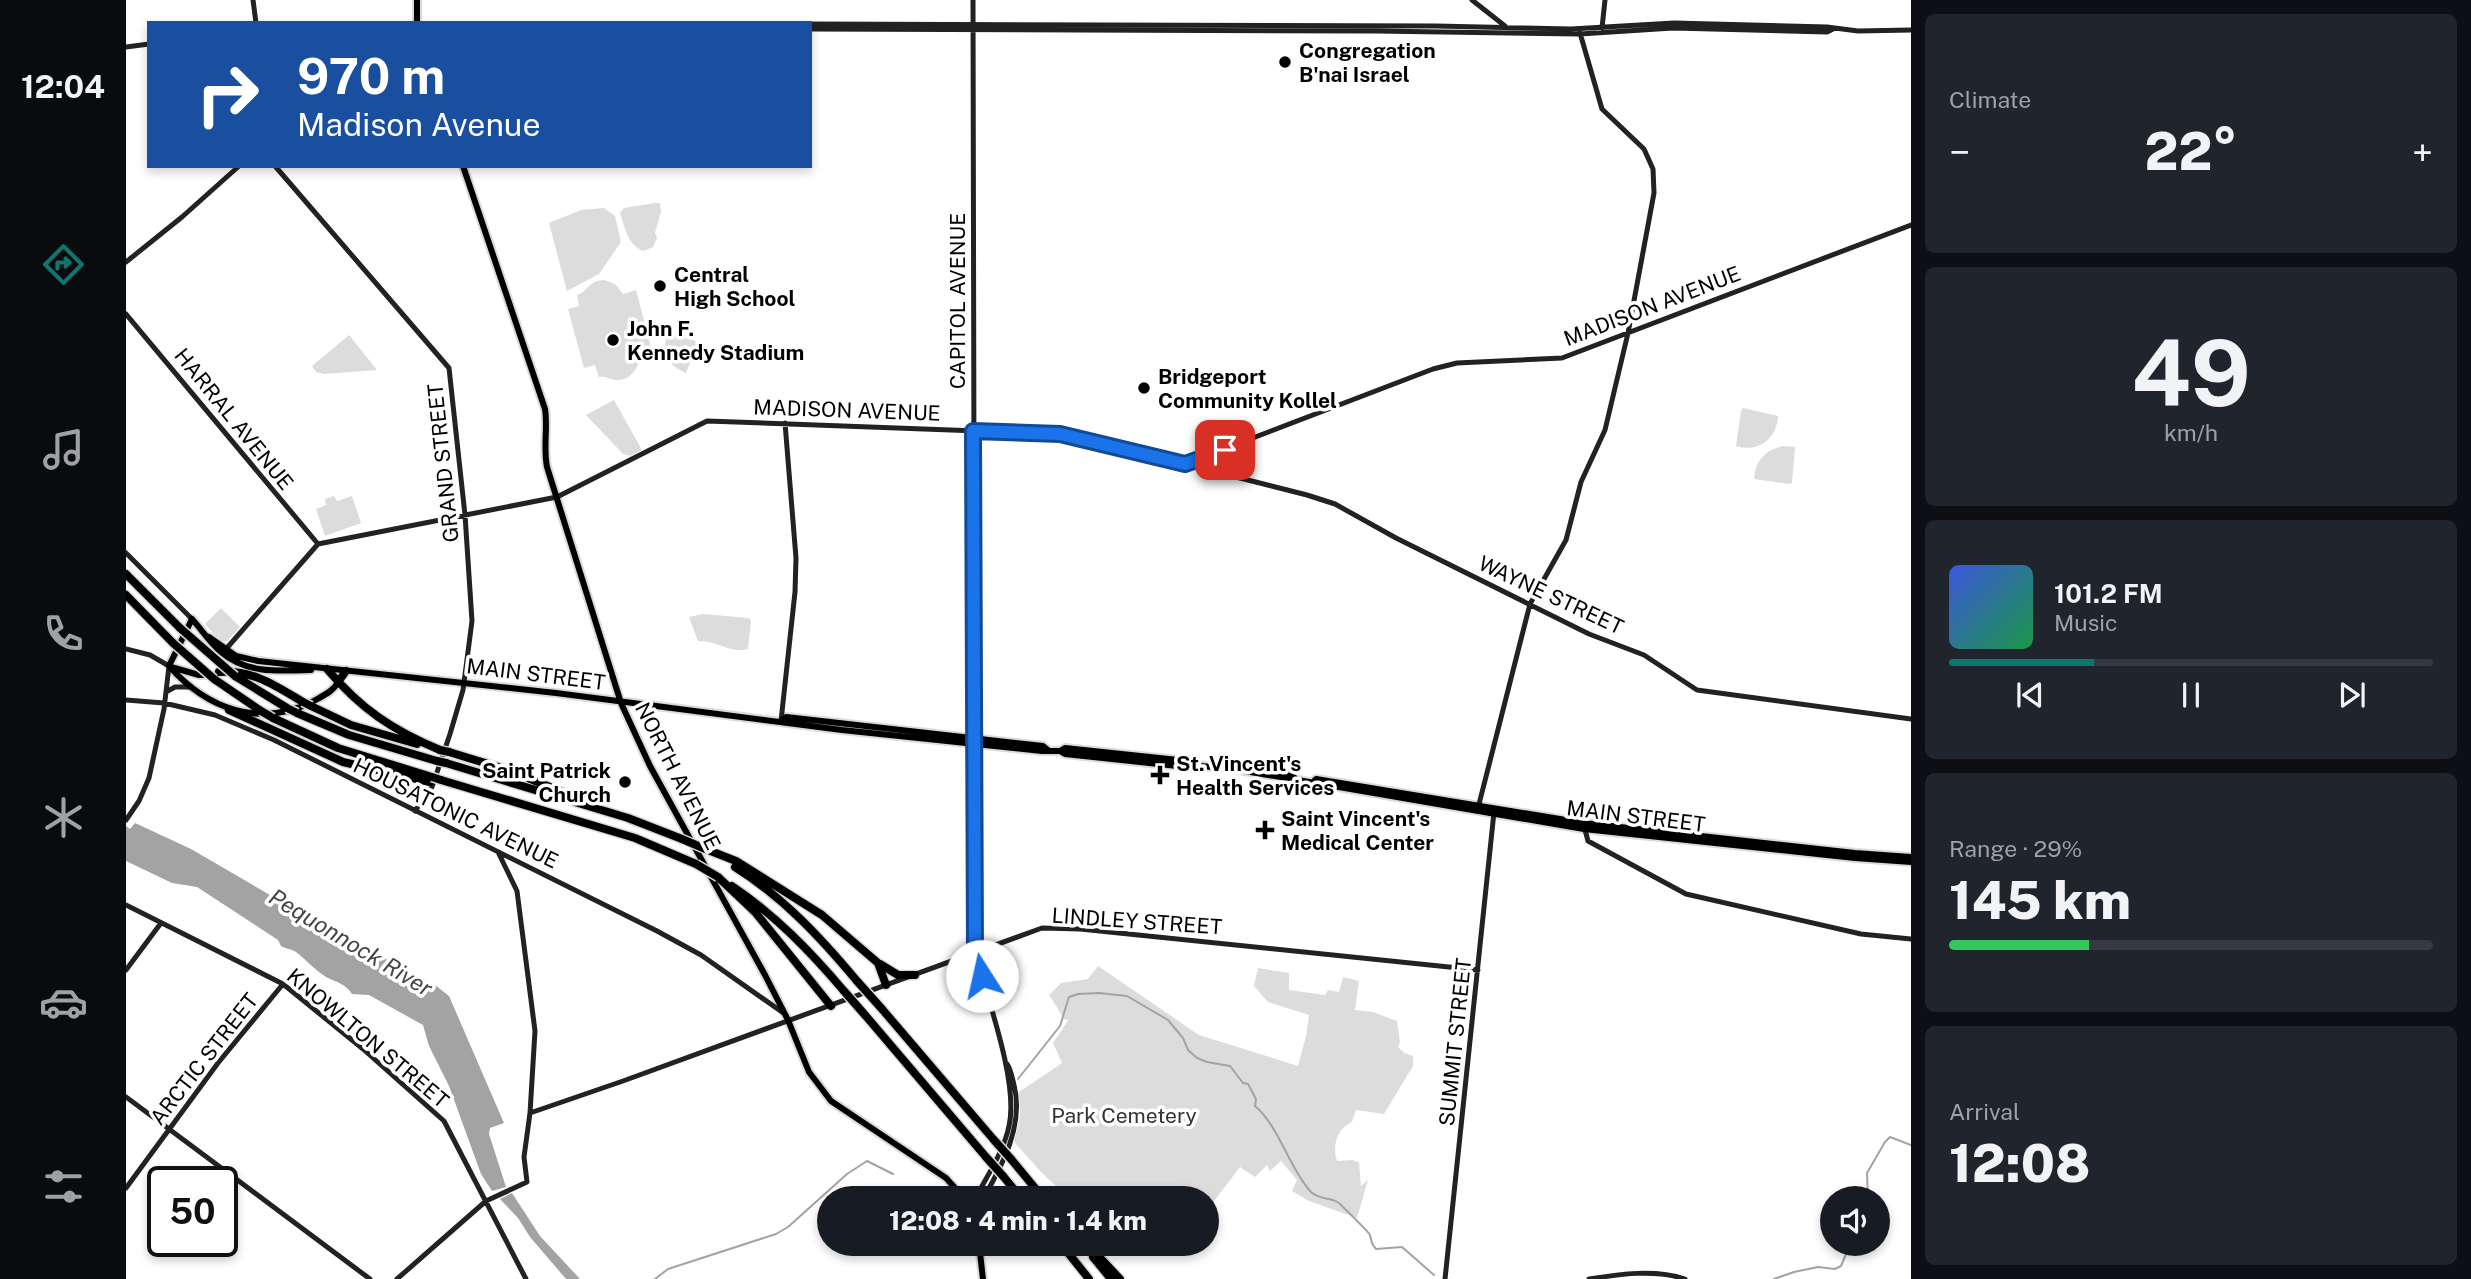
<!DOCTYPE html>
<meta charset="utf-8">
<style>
body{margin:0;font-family:"Public Sans",sans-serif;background:#20242c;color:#f1f3f6;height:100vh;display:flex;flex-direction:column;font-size:26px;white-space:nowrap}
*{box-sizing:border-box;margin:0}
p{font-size:23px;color:#9ea1a6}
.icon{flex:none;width:38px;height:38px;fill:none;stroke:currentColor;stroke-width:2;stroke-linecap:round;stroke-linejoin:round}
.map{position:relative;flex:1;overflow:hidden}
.details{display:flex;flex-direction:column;gap:14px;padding:14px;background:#0d0f14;width:560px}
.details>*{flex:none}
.top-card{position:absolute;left:21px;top:21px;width:665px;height:147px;border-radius:0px;box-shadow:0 4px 10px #0003;background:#1a4fa0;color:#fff;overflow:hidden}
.fabs{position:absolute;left:1694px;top:1186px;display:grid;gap:14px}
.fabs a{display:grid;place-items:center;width:70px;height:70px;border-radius:50%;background:#171b24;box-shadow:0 4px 10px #0003;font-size:35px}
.speed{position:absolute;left:21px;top:1166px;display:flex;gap:14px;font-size:35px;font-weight:700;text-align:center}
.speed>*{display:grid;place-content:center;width:91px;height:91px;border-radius:50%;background:#171b24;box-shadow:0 4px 10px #0003;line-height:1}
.speed .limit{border:4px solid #111;border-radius:10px;background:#fff;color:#111}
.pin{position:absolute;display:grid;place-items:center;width:60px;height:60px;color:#fff;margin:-30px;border-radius:14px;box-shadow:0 4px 10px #0006}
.me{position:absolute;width:77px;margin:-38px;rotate:350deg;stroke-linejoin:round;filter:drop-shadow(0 0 5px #0008)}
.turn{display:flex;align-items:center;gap:24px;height:147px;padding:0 35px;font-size:32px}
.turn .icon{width:91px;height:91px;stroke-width:2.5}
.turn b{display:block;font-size:49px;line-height:60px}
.big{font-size:52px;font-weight:800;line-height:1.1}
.details .card{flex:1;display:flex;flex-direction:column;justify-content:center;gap:10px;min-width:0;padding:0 24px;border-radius:10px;background:#20242c}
.details .dial{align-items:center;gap:0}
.dial b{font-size:91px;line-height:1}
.song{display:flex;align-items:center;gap:21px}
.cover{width:84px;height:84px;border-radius:10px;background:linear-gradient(135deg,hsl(230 70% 55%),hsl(140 70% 35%))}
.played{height:7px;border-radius:4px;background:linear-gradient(90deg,#0f766e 30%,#363941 30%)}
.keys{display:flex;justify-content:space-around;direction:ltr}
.heat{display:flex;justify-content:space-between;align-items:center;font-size:38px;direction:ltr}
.charge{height:10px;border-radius:5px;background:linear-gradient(90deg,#34c759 29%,#363941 0)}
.trip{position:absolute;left:691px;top:1186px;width:402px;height:70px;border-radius:35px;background:#171b24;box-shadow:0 4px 10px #0003;font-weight:800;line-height:70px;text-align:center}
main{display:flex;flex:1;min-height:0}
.tab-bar{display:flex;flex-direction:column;width:126px;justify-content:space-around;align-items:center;background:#090b0e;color:#9ea1a6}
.tab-bar .icon{width:49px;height:49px}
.tab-bar .on{color:#0f766e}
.tab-bar b{font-size:32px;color:#f1f3f6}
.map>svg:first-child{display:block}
.green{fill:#dcdcdc}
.water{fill:#a3a3a3}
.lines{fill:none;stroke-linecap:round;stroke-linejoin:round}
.stream{stroke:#a3a3a3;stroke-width:2}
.primary-casing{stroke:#dbdbdb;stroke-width:10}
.highway-casing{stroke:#dbdbdb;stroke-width:11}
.secondary{stroke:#222;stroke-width:5}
.primary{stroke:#000;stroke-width:6}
.highway{stroke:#000;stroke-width:8}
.highway-bridge-casing{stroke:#dbdbdb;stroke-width:11;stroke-linecap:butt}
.highway-bridge{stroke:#000;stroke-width:8}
.route-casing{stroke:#114b97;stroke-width:18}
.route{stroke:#1a73e8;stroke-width:12}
.poi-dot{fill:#000;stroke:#fff;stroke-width:2.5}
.labels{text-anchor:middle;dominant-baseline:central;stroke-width:7;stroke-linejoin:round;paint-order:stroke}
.poi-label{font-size:21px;font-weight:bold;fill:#000;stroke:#fff;text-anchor:start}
.street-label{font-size:21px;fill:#000;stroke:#fff}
.park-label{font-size:21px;fill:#333;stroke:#fff}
.water-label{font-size:23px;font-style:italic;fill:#444;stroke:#fff}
</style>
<main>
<nav class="tab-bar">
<b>12:04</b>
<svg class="icon on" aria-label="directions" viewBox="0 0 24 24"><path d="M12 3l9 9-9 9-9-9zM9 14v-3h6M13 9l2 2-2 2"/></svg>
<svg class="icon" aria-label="music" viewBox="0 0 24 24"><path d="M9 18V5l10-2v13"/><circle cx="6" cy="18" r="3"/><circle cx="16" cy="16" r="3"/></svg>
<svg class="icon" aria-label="phone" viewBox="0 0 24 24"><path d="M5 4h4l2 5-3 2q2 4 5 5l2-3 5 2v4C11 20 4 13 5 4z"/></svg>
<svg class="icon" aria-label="climate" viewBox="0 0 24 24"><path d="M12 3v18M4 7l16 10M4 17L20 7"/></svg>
<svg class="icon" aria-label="car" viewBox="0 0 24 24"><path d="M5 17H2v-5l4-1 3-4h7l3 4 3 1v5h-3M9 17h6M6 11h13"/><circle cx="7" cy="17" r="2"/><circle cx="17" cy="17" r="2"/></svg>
<svg class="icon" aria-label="filters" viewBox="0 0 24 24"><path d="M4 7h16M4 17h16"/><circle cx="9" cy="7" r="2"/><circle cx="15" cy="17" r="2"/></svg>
</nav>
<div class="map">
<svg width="1785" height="1279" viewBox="0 0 1785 1279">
<rect width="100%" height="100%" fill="#fff"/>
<path class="green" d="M529,203H534L535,212L529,233L531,238L527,247L517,251C502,245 499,228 494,213L498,208Z
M478,208L489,216L495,242L473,274L441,291L423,223L455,210Z
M478,280L489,284L497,294L510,290L526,351L514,354C513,368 505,381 489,380C482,379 480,376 473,377L469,365L458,368L442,309L453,306L451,295C462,292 461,281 478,280Z
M543,331L569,341L571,345L560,373C539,364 534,352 543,331Z
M223,335L251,370L198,374L190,372L186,366Z
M488,400L516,450L504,456L497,454L460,415Z
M1617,408L1652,416C1651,439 1632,453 1610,446L1615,411Z
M1657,446L1669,447L1666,483L1662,484L1628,479C1629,461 1639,450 1657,446Z
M208,496L211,501L226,496L235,523L199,536L190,509L200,505L199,499Z
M95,608L114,627L101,641L95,642L79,624Z
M577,614L623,618L625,621L622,649C605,654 590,640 572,641L563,617Z
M972,966L1073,1035L1172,1066L1180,1036L1183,1015L1142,1002L1128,986L1132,968L1163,973V990L1199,995L1202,990L1213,992L1217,977L1233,981L1229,1010L1247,1012L1271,1021L1274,1042L1272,1047L1278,1053L1287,1056V1066L1258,1114L1230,1110L1226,1122C1211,1129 1206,1145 1211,1161L1226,1160L1233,1162L1235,1186L1242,1180L1231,1218L1183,1201L1166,1191L1171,1180L1155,1161L1144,1171L1141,1165L1129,1177L1114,1167L1082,1209V1199H1016L1013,1197L1007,1199H944L917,1174L888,1142L894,1116L893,1092L936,1063L927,1043L943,1019L939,1020L923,995L935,983L962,979Z"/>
<path class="water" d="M9,823L65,849L194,924L309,985L323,996L378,1123L364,1128L363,1134L380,1187L366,1191L355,1174L323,1086L303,1046L297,1025L243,995L226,994C218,983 212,983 200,977C189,970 180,960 170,952C166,949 160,949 155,946L152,940L71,887L46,883L0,861V826L4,829Z
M386,1193L414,1236L454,1279H440L404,1237L392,1218L374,1199Z"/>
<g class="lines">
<path class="stream" d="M892,1079L934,1026L943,997L952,994L973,993L1001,996L1042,1020L1057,1038L1062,1050L1071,1058L1081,1062L1104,1066L1117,1083L1122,1084L1130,1099L1129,1106C1153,1126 1163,1168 1185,1192C1194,1201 1206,1196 1214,1204C1218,1208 1243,1232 1244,1235C1246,1241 1244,1243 1250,1249L1276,1247L1308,1275
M1742,1199L1741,1173L1759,1142L1764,1137L1785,1145
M529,1279L542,1269L650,1234L662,1227L721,1174L741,1161L767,1174
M1648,1279L1668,1272L1692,1267L1709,1269L1715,1266L1720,1254L1735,1248L1737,1244"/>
<defs>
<path id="primary" d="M291,23V0
M337,166L419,409C422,429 417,446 421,467L495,703L524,766L639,975L662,1020L683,1072L705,1101L820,1178L839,1199
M83,637L110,656L132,661L430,693L716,730L916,751H934L939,754L1070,768L1075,766L1107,769L1458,829L1729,858L1785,862
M43,666L66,619C76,630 84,643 95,652C120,674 154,671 185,670
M43,666C81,709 133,728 186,702C196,696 207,692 212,682
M45,667L73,675H85
M655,721L660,717L917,746L922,750
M934,751L939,748L1071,762L1075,766
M1107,769L1112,766L1166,776L1170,779
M1187,782L1190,779L1458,823L1729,853L1785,857
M853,1244L857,1279"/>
<path id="highway" d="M0,574L54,628
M0,595L47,643
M201,669C235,709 266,730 314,750
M93,672C126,669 150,686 177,702
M109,676L161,708
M88,679L135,711
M212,682L220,671
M185,706L225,725L291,744
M103,710L217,762L304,782
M171,713L223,735L311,761
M147,718L212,748L306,777
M323,752L382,770L451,798
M320,763L502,818L556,839
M315,780L509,838L570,864
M577,848L610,861L696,915L752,963L760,985
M609,867C657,897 695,938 731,981
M592,877L629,912L705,1006
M606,886C649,915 684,951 718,991
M754,964L772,975H789
M756,1009L868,1140
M739,1015L860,1157
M885,1159L918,1199
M877,1176L896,1199
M935,1244L963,1279
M961,1244L994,1279
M967,1257L985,1279"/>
</defs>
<use href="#primary" class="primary-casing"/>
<use href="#highway" class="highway-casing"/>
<path class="secondary" d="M127,0L130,23
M847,0L849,953C861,997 893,1083 883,1126C878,1151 861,1176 849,1199
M1346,0L1379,26
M684,24L1310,26L1445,29L1548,23L1701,27L1732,31L1785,30
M1476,28L1479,0
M684,29L1250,31L1454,34L1547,28L1701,32L1707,29
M0,47L23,44
M149,166L323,368L339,515L346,621L337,690L324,734L306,787L289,811
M0,262L56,217L113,166
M0,314L192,544
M1059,464L1181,495L1209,504L1270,538L1463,634L1518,655L1571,690L1785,719
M0,553L66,619
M0,649L24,655L43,666L38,709L23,778L13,801L0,820
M100,649L192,544L431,497L581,421L934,434L1059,464L1307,369L1331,363L1436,358L1785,225
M40,692L49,687H64
M0,700L38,703L89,715L148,740L531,931L575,955L656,1012
M655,721L669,592L670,558L659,423
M1352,808L1404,604L1440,540L1455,482L1479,430L1502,333L1528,193L1527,169L1518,149L1476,109L1454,33
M1458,826L1462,841L1560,894L1735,934L1785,939
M0,905L157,984L237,1049L318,1121L400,1279
M0,970L35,923
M0,1097L244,1279
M404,1113L497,1081L916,928L954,929L1352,970
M0,1188L92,1063L157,984
M857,1199C877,1164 898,1125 888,1085C886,1077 885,1070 881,1064
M271,1279L360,1201L401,1182L398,1157L404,1113L409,1031L391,891L373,854
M1319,1279L1368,812
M1463,1279C1494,1274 1529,1269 1559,1279"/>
<use href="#primary" class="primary"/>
<use href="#highway" class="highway"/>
<defs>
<path id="highway-bridge" d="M54,628L109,676
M47,643L88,679
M177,702L185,706
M161,708L171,713
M135,711L147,718
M314,750L323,752
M311,761L320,763
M306,777L315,780
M556,839L577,848
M570,864L592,877
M731,981L756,1009
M718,991L739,1015
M868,1140L885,1159
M860,1157L877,1176"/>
</defs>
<use href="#highway-bridge" class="highway-bridge-casing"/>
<use href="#highway-bridge" class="highway-bridge"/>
</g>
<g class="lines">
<defs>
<path id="route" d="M856,976L849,953L847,431L934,434L1059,464L1099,450"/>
</defs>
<use href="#route" class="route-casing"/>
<use href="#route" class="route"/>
</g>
<g class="poi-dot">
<circle cx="1159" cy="62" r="7"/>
<circle cx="534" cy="286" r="7"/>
<circle cx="487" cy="340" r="7"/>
<circle cx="1018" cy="388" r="7"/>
<path d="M1030.5 764.5h7v7h7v7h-7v7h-7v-7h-7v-7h7z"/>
<circle cx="499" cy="782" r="7"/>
<path d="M1135.5 819.5h7v7h7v7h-7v7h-7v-7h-7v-7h7z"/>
</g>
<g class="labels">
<g class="poi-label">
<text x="1173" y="50">Congregation<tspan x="1173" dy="24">B'nai Israel</tspan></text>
<text x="548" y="274">Central<tspan x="548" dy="24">High School</tspan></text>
<text x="501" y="328">John F.<tspan x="501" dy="24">Kennedy Stadium</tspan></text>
<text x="1032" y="376">Bridgeport<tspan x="1032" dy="24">Community Kollel</tspan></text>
<text x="1050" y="763">St. Vincent's<tspan x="1050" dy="24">Health Services</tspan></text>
<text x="485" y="770" text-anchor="end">Saint Patrick<tspan x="485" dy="24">Church</tspan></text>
<text x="1155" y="818">Saint Vincent's<tspan x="1155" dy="24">Medical Center</tspan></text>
</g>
<g class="street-label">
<text transform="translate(831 301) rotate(-90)">CAPITOL AVENUE</text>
<text transform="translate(1526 306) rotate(-21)">MADISON AVENUE</text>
<text transform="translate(721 410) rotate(2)">MADISON AVENUE</text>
<text transform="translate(108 419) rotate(51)">HARRAL AVENUE</text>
<text transform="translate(317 463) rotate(-96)">GRAND STREET</text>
<text transform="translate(1425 595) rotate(25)">WAYNE STREET</text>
<text transform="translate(410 674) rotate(7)">MAIN STREET</text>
<text transform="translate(552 776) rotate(63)">NORTH AVENUE</text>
<text transform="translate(330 813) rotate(26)">HOUSATONIC AVENUE</text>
<text transform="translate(1510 816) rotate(7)">MAIN STREET</text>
<text transform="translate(1011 921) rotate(4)">LINDLEY STREET</text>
<text transform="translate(242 1038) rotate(40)">KNOWLTON STREET</text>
<text transform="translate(1329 1042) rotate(-84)">SUMMIT STREET</text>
<text transform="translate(78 1059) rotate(-52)">ARCTIC STREET</text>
</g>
<g class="park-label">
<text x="998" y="1115">Park Cemetery</text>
</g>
<g class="water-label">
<text transform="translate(225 942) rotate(31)">Pequonnock River</text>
</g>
</g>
</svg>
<div class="fabs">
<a><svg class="icon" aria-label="sound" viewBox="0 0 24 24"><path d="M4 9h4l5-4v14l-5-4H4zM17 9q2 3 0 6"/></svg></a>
</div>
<div class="speed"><div class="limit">50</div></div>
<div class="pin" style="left:1099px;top:450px;background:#d93025"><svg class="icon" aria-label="arrive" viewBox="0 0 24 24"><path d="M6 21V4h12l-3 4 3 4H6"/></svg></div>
<svg class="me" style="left:856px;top:976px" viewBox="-20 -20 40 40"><circle r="19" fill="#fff"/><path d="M0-13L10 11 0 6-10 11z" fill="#1a73e8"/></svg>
<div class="trip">12:08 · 4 min · 1.4 km</div>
<div class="top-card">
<div class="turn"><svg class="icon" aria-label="right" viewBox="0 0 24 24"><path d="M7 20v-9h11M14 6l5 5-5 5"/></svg><div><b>970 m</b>Madison Avenue</div></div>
</div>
</div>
<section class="details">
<div class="card"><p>Climate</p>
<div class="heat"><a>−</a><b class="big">22°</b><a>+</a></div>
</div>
<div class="card dial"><b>49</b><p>km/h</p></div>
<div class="card">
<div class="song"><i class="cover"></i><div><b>101.2 FM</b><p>Music</p></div></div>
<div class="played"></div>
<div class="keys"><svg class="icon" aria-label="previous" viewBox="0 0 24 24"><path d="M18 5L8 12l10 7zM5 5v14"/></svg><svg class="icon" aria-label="pause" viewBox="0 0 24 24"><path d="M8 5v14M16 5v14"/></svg><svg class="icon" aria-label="next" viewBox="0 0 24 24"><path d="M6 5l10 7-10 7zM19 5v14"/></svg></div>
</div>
<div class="card"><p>Range · 29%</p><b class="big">145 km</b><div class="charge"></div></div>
<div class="card"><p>Arrival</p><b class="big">12:08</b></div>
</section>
</main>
